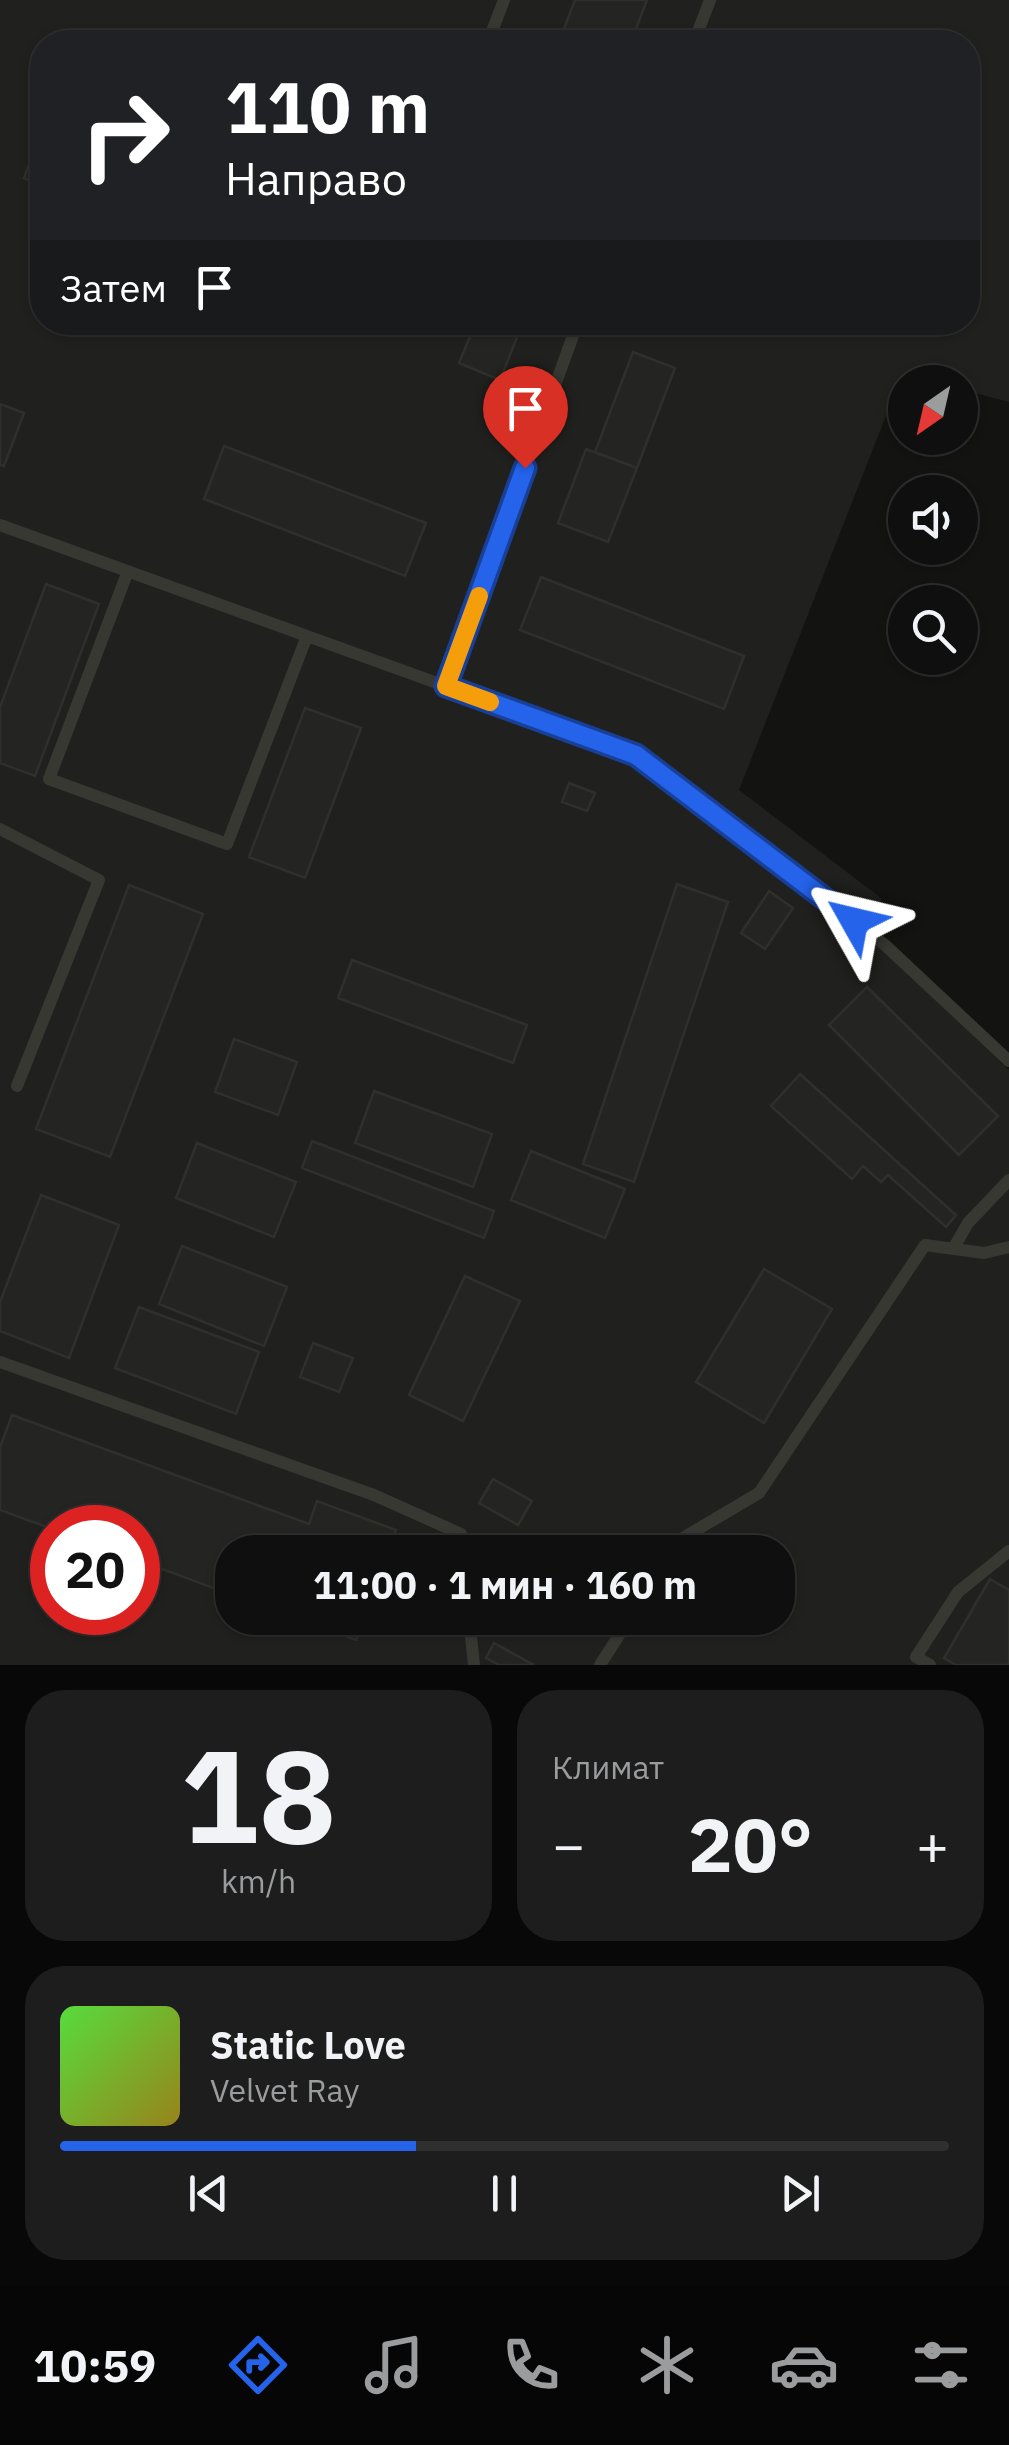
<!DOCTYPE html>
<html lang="ru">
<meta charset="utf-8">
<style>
body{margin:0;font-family:"IBM Plex Sans",sans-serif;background:#1c1d1c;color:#f1f3f6;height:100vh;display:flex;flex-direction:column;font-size:38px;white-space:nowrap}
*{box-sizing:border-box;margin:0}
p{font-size:32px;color:#9b9c9e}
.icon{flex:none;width:55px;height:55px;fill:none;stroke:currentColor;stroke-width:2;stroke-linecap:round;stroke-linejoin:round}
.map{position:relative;height:1665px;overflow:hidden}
.details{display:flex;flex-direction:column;gap:25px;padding:25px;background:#080808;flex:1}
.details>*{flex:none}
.top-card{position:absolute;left:30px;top:30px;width:950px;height:305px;border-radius:40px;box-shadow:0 2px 8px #0004,0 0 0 2px #2e2f2e;background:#202124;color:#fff;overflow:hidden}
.needle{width:65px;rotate:214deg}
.tools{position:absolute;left:888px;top:365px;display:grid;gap:20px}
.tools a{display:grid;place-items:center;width:90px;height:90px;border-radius:50%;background:#0e0f0e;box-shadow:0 2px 8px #0004,0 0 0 2px #2e2f2e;font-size:50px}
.speed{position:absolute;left:30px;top:1505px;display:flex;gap:20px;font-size:50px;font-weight:700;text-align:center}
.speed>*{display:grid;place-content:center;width:130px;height:130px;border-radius:50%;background:#0e0f0e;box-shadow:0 2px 8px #0004,0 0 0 2px #2e2f2e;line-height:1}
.speed .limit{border:15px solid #d22;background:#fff;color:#111}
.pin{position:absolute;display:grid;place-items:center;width:85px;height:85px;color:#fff;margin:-102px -42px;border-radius:50% 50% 50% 0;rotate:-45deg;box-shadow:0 0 10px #0007}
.pin .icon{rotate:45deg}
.me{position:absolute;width:110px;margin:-55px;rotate:307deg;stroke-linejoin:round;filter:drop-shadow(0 0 8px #0008)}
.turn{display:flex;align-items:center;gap:35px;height:210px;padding:0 30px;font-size:45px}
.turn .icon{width:130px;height:130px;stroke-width:2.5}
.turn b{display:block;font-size:70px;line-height:85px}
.then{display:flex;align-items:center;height:95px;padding:0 30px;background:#0003;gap:20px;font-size:38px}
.big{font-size:75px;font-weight:800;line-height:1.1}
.details .card{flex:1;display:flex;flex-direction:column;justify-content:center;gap:15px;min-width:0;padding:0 35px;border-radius:40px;background:#1c1d1c}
.details .dial{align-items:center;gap:0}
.dial b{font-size:130px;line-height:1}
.song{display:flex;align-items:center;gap:30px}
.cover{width:120px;height:120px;border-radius:15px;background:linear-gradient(135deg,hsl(110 70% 55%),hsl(50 70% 35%))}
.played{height:10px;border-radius:5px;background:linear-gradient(90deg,#2563eb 40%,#2e2f2e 40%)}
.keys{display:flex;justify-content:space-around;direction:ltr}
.heat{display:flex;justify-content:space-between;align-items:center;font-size:55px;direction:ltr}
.details .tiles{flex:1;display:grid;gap:25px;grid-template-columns:1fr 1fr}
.card:last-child{grid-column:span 2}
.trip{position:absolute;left:215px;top:1535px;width:580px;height:100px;border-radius:40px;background:#0e0f0e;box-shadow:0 2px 8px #0004,0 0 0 2px #2e2f2e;font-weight:800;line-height:100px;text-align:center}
.menu{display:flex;height:160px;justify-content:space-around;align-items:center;background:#060606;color:#9b9c9e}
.menu .icon{width:70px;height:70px}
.menu .active{color:#2563eb}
.menu b{font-size:45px;color:#f1f3f6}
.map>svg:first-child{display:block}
.built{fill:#20211e;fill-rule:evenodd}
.building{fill:#242522;stroke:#2f302c;stroke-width:2.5}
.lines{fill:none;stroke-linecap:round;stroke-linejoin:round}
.service{stroke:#383833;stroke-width:12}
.route-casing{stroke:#184099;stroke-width:25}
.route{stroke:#2563eb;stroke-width:18}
.slow{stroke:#f59e0b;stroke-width:18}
</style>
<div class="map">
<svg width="1009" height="1665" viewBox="0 0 1009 1665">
<rect width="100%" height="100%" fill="#131412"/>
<path class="built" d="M0,0H1009V402L960,389V382L902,375L739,790L881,898L882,948L1009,1070V1665H0ZM42,42H968V322H42ZM52,1528H138V1612H52ZM232,1552H778V1618H232Z"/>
<path class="building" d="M575,0H647L631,42H559Z
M42,129V186L24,178Z
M476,322H523L500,380L459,363Z
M633,352L675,368L637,468L595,452Z
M0,404L24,413L4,466L0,465Z
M224,446L426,523L405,576L204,499Z
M586,449L637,468L608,542L558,523Z
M541,577L744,656L724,709L520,630Z
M46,584L99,604L35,776L0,763V707Z
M305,708L361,728L305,878L249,857Z
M569,783L595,793L587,811L562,802Z
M677,884L728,902L634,1182L583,1164Z
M129,885L203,914L110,1157L36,1129Z
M769,891L793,908L765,949L741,933Z
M352,960L527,1025L513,1063L338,998Z
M867,987L998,1116L959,1155L829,1025Z
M234,1039L297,1062L278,1115L215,1092Z
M800,1074L956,1215L946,1227L888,1175L881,1182L863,1166L852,1179L771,1106Z
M374,1091L492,1134L473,1187L355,1143Z
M312,1141L494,1211L484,1238L302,1168Z
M197,1143L296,1182L274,1237L176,1198Z
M531,1151L625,1189L605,1238L511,1200Z
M41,1195L119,1225L69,1358L0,1331V1302Z
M182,1246L287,1287L264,1346L159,1304Z
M764,1269L832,1309L764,1423L696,1382Z
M465,1276L520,1301L463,1421L409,1395Z
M139,1307L259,1352L236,1414L115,1368Z
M313,1343L353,1358L339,1392L300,1377Z
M12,1415L309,1524L317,1501L396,1530L387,1552H232V1595L138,1560V1528L52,1529L0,1510V1447Z
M493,1479L532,1501L518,1525L479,1503Z
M990,1579L1009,1590V1665H956L944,1658Z
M294,1618H364L356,1640Z
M494,1643L534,1665H499L486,1658Z"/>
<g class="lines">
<path class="service" d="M488,42L504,0
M694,42L710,0
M0,525L636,755L885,945L1009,1061
M128,571L49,779L227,844L307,636
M446,686L578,322
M0,829L99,880L17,1086
M953,1249L968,1223L1009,1180
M0,1362L374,1495L461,1534L462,1552
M670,1552L676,1542L759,1493L925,1245L984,1253L1009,1247
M469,1618L474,1665
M600,1665L630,1618
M930,1665L916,1657L958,1592L1009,1551"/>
</g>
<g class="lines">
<defs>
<path id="route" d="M525,468L446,686L636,755L854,921"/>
</defs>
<use href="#route" class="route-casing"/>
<use href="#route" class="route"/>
<path class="slow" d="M479,596L446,686L490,702"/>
</g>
</svg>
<div class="tools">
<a><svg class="needle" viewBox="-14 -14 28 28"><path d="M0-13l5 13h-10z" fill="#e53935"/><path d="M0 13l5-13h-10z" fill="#9b9c9e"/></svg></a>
<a><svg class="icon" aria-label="sound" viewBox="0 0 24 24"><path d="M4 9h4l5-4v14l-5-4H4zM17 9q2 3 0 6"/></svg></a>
<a><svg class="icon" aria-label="search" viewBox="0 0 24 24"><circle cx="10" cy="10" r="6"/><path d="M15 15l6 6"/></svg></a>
</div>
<div class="speed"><div class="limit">20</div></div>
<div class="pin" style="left:525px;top:468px;background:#d93025"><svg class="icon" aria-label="arrive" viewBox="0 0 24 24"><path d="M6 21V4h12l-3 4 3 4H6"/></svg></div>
<svg class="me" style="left:854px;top:921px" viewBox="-20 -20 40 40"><path d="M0-17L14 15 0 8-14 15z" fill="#2563eb" stroke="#fff" stroke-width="4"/></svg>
<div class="trip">11:00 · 1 мин · 160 m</div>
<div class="top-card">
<div class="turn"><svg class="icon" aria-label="right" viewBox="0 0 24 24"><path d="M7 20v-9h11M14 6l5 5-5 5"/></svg><div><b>110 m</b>Направо</div></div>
<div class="then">Затем<svg class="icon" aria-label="arrive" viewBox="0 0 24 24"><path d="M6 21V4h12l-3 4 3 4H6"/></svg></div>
</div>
</div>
<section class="details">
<div class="tiles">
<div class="card dial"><b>18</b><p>km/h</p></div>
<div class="card"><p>Климат</p>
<div class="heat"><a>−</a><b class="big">20°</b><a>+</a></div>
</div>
<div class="card">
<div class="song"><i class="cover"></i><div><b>Static Love</b><p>Velvet Ray</p></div></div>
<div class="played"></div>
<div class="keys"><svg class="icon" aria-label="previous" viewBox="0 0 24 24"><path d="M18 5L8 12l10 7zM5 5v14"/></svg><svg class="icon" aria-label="pause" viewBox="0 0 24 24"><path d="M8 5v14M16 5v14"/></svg><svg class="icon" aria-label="next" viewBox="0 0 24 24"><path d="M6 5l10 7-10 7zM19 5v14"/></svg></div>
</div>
</div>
</section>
<nav class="menu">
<b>10:59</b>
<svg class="icon active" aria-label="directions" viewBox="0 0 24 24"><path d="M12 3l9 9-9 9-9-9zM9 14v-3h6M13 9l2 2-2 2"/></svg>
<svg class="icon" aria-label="music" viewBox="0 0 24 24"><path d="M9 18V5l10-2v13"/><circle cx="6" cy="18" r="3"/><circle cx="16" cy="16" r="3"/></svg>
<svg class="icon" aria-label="phone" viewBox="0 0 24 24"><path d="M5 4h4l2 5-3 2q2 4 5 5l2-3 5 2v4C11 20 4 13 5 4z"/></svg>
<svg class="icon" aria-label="climate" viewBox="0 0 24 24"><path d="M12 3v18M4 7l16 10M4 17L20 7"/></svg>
<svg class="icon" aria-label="car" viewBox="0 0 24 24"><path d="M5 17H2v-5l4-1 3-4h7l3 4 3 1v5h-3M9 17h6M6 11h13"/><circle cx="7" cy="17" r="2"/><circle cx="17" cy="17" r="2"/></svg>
<svg class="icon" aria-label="filters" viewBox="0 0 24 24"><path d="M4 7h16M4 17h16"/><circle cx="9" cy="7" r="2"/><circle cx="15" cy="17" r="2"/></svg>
</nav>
